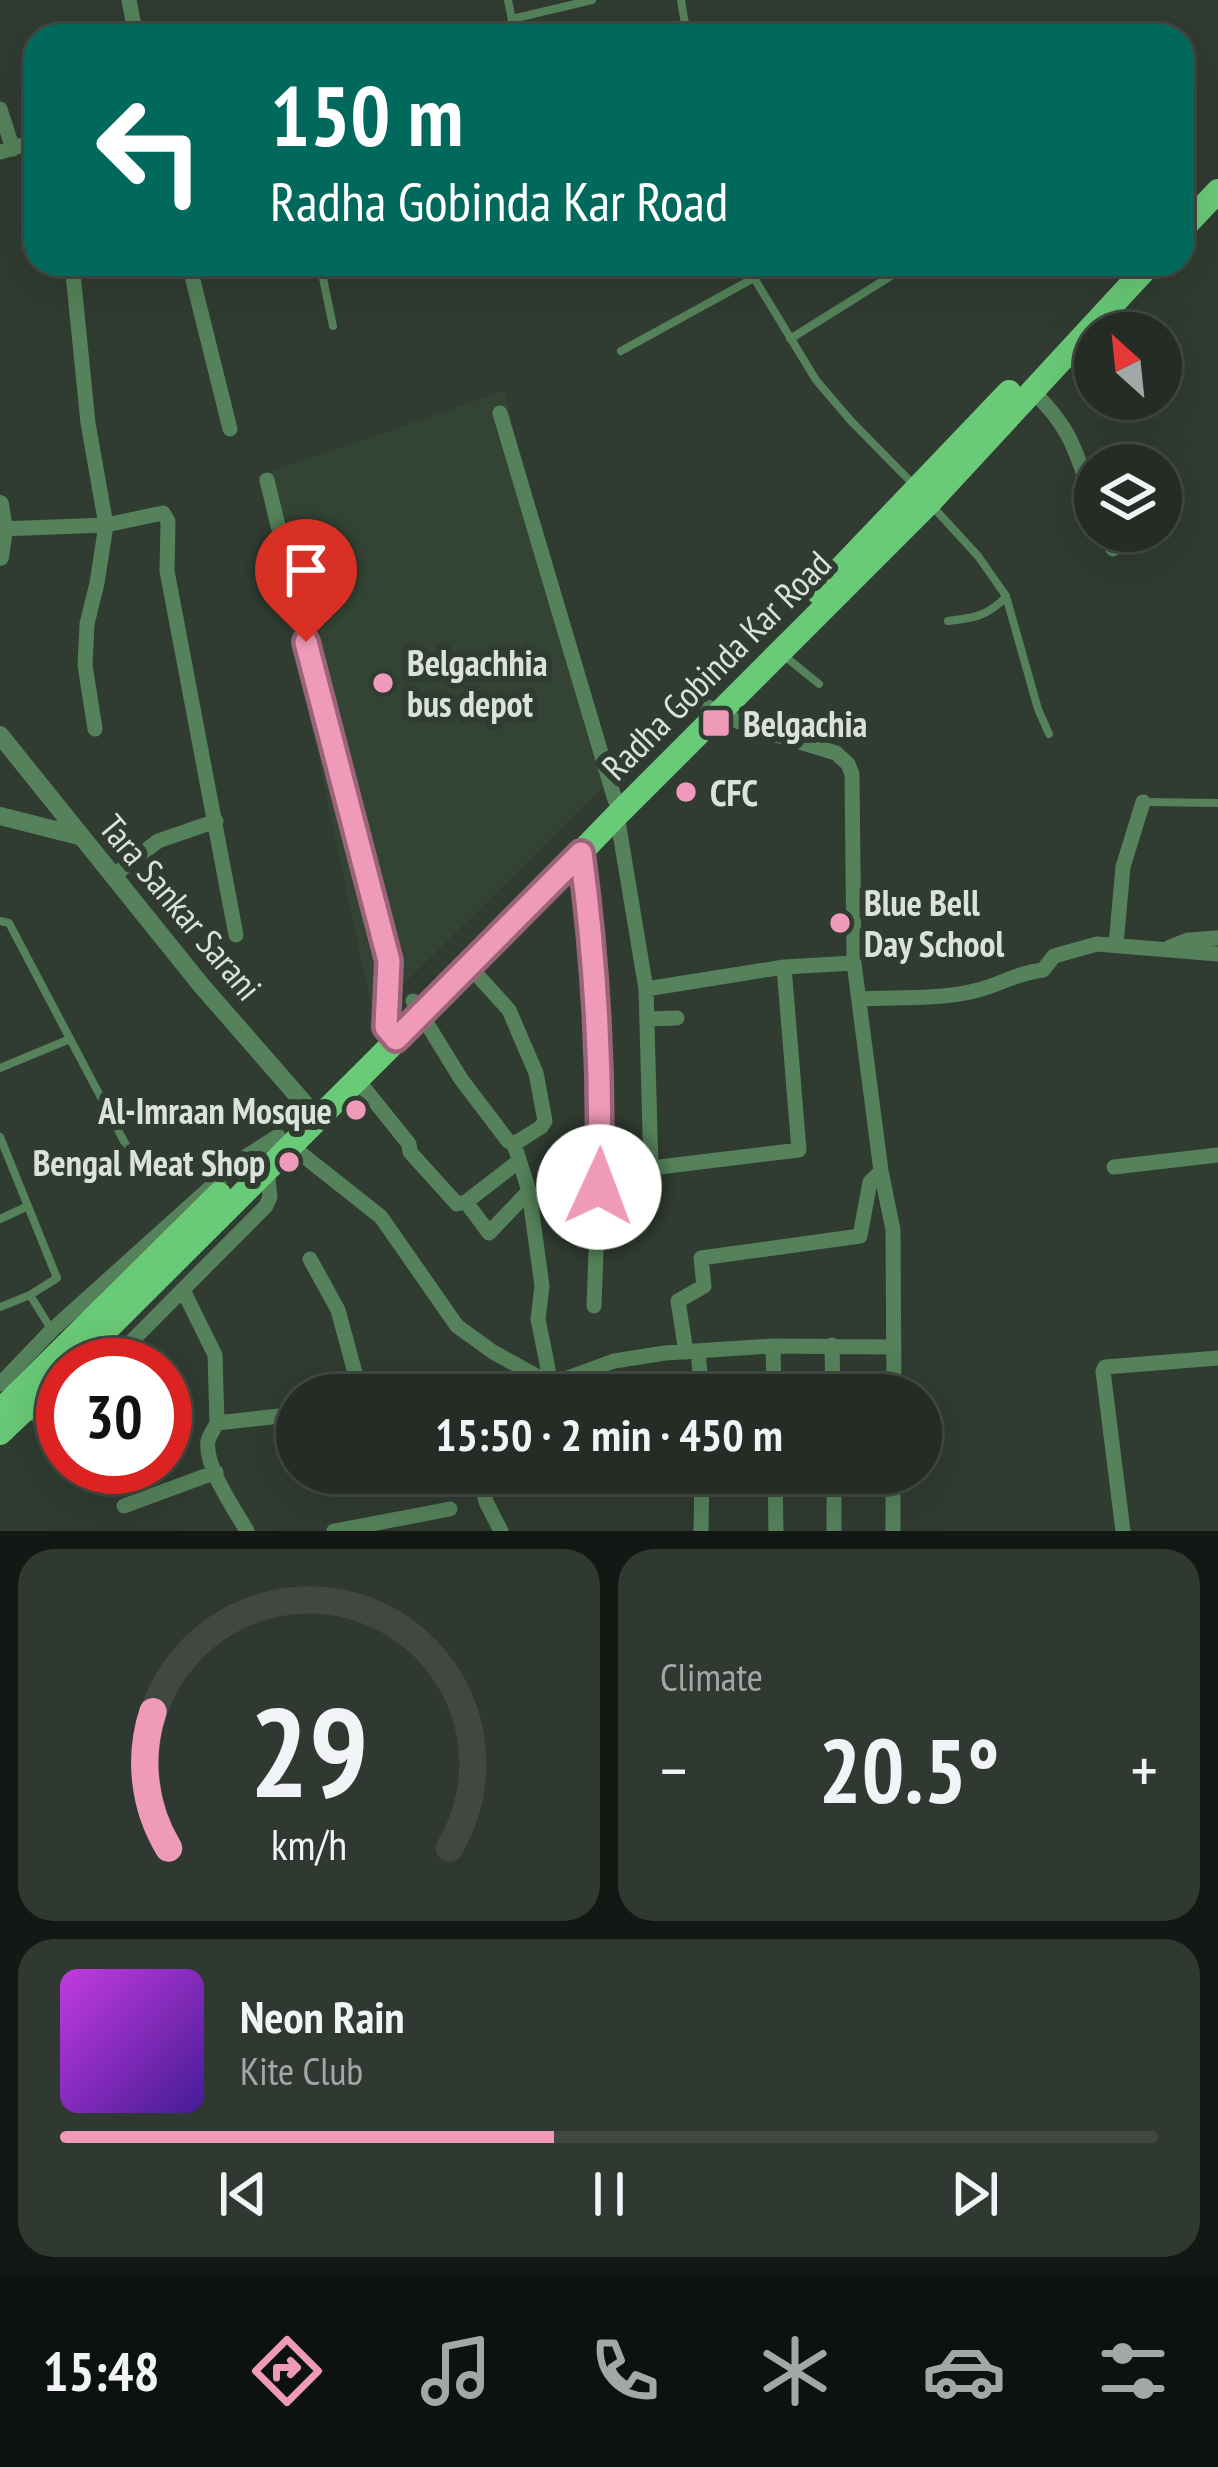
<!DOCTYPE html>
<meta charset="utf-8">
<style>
body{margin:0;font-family:"PT Sans Narrow",sans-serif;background:#303832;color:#f1f3f6;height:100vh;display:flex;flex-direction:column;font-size:45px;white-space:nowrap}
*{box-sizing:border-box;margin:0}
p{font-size:39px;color:#a3a7a7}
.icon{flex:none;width:66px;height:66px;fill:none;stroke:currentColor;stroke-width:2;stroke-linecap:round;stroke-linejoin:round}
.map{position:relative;height:1531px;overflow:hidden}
.details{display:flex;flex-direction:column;gap:18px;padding:18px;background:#141814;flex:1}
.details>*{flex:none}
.guide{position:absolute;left:24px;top:24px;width:1170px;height:252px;border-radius:36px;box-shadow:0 12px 48px #0002,0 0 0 3px #414842;background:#00695c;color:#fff;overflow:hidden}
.needle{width:78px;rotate:333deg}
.fabs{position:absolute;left:1074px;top:312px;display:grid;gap:24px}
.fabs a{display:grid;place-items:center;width:108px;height:108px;border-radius:50%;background:#242c25;box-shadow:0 12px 48px #0002,0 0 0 3px #414842;font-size:60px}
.speed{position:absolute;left:36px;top:1338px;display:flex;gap:24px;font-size:60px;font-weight:700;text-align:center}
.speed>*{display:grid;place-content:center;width:156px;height:156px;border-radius:50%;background:#242c25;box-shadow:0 12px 48px #0002,0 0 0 3px #414842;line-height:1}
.speed .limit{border:18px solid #d22;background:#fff;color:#111}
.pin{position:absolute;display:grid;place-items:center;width:102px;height:102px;color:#fff;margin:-123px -51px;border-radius:50% 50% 50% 0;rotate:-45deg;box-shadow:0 0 12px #0007}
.pin .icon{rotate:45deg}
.me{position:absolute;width:132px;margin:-66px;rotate:2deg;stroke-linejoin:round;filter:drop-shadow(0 0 9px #0008)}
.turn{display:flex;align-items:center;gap:42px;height:252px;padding:0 48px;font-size:54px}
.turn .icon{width:156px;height:156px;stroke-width:2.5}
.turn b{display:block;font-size:84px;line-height:102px}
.big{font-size:90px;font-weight:700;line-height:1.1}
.details .tile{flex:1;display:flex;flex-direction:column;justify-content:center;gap:18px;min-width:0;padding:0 42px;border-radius:36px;background:#303832}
.details .dial{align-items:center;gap:0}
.dial svg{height:312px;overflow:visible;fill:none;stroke:#414842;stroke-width:7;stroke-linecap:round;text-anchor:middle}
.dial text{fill:#f1f3f6;stroke:none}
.song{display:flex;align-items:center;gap:36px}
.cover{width:144px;height:144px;border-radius:18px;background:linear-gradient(135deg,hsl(290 70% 55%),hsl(260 70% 35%))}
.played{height:12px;border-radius:6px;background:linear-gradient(90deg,#ef9ab8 45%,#414842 45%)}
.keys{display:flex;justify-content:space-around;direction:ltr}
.heat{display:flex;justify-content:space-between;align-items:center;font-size:66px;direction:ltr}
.details .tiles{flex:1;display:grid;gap:18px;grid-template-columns:1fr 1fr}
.tile:last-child{grid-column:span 2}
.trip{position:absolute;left:276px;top:1374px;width:666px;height:120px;border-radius:60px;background:#242c25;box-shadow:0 12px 48px #0002,0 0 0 3px #414842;font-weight:700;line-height:120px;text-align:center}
.menu{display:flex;height:192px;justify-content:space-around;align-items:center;background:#0e120f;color:#a3a7a7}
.menu .icon{width:84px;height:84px}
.menu .current{color:#ef9ab8}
.menu b{font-size:54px;color:#f1f3f6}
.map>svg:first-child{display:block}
.built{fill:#334434}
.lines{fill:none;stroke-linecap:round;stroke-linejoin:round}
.service{stroke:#55825a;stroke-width:8}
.minor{stroke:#55825a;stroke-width:15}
.tertiary{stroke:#55825a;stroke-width:18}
.primary{stroke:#69ca78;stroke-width:24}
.primary-bridge{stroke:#69ca78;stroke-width:24}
.route-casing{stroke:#9b6478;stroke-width:30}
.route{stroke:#ef9ab8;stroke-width:21}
.poi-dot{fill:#ef9ab8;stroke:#303b31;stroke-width:4.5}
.labels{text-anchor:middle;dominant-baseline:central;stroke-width:12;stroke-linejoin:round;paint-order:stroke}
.poi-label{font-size:36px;font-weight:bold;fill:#dae2db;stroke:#303b31;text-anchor:start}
.street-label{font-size:36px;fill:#dae2db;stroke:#303b31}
</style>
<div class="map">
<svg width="1218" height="1531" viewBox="0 0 1218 1531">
<rect width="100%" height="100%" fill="#303b31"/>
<path class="built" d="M504,391L608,781L373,1015L258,476Z"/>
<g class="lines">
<path class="service" d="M508,0L515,36
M681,0L687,36
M512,19L592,0
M320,264L333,326
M749,264L754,278L816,380L851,421L916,487
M790,339L910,264
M621,351L754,278
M933,507L978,556L1006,596L1038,709L1049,734
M948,621C974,618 987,616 1005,598
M782,654L819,684
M1145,802L1218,803
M0,921L9,923L136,1164
M0,1068L70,1039
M0,1137L57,1278L30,1295L0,1307
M0,1219L28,1206
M30,1295L51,1329"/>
<path class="minor" d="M129,0L136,36
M0,109L13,149
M0,152L36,141
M189,264L230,429
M1032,390C1075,433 1074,451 1095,504
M500,413L615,800
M267,480L326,723L389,961L387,1026L396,1039
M0,529L106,525L88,423L72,264
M1106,531L1113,549
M706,706L750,727L836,753L848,764L852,774L854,963L881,1171L893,1230L894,1395
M95,729L85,665L87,624L97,583L106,525L163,513L168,521L167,571L236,935
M617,815L646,989L784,967L854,963
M581,853L591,925L601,1118L594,1306
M113,876L158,841L216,821
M1116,945L1123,867L1143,802
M1170,947L1188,940L1218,938
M470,967L509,1010L536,1073L545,1121L541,1127L514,1144
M646,989L651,1168L799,1150L784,967
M860,999C898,997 941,1000 978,990C1002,984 1016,973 1043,970L1054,956L1097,944L1218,954
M648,1019L677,1018
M356,1078L409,1144L410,1152L457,1204L466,1202
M290,1145L381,1217L457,1326L493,1352L551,1384L538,1319L542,1286L529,1191L514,1144L508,1141L461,1079L413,1001
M519,1161L466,1202L489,1233L529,1191
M1114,1167L1218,1155
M310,1259L338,1310L361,1395
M183,1290L215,1355L217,1423
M832,1345L833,1395
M773,1346L774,1395
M698,1351L702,1395
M686,1352L678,1301L704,1286L701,1258L860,1236L870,1182L881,1171
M108,1365L266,1206L270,1197L267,1170
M0,1384L52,1330L242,1159L278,1136
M416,1395L551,1384L614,1361L665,1353L773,1346L894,1347
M26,1404L34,1414L49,1418L63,1405
M479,1473L486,1502L501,1531
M775,1473L776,1531
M834,1473V1531
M124,1506L216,1472
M247,1531C235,1510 204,1466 208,1441C209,1436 215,1427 217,1423L297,1414
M334,1531L450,1509
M701,1531L702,1473
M893,1531V1473
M1123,1531L1103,1371L1105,1367L1218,1358"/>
<path class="tertiary" d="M0,504L4,529L0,557
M0,735L201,985L317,1118
M0,816L79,836"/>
<path class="primary" d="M1182,229L1218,191
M818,592L1009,392
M71,1365L470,967L617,815L929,503L1150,264"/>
<path class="primary-bridge" d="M0,1411L219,1194
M0,1433L63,1373"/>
</g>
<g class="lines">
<defs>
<path id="route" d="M306,642L389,961L386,1027L396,1039L581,853C596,964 602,1075 599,1187"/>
</defs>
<use href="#route" class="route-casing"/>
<use href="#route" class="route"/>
</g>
<g class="poi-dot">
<circle cx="383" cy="683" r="12"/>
<rect x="701" y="708" width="30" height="30" rx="6"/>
<circle cx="686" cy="792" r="12"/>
<circle cx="840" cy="923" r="12"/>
<circle cx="356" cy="1110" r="12"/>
<circle cx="289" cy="1162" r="12"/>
</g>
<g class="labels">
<g class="poi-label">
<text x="407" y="662">Belgachhia<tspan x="407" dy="41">bus depot</tspan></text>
<text x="743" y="723">Belgachia</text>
<text x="710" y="792">CFC</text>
<text x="864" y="902">Blue Bell<tspan x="864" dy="41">Day School</tspan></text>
<text x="332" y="1110" text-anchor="end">Al-Imraan Mosque</text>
<text x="265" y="1162" text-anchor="end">Bengal Meat Shop</text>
</g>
<g class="street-label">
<text transform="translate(716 665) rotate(-45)">Radha Gobinda Kar Road</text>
<text transform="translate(181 907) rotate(50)">Tara Sankar Sarani</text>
</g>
</g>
</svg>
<div class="fabs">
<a><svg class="needle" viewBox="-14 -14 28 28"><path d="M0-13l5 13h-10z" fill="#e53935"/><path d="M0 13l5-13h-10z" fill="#a3a7a7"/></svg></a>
<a><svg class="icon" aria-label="layers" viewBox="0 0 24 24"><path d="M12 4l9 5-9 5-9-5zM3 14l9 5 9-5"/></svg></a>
</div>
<div class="speed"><div class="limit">30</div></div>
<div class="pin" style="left:306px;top:642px;background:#d93025"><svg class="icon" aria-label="arrive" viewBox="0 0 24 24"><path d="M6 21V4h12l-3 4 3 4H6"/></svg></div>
<svg class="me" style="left:599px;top:1187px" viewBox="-20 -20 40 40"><circle r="19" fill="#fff"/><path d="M0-13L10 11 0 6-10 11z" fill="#ef9ab8"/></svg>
<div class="trip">15:50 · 2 min · 450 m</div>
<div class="guide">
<div class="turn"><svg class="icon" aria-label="left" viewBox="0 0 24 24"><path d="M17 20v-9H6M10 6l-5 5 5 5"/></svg><div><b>150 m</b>Radha Gobinda Kar Road</div></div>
</div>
</div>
<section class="details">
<div class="tiles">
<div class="tile dial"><svg viewBox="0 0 100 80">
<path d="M14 69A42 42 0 1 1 86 69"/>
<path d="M14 69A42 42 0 0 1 10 34" stroke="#ef9ab8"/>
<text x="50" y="56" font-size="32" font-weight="700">29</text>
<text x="50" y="72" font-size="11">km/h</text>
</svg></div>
<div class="tile"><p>Climate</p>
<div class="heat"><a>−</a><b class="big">20.5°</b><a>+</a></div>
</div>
<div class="tile">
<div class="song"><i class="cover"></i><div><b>Neon Rain</b><p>Kite Club</p></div></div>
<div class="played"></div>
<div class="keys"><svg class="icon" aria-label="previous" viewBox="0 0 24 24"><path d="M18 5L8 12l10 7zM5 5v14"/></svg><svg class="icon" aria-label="pause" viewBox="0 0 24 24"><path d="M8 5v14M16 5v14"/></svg><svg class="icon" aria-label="next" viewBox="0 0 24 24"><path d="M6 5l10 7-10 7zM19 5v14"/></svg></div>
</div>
</div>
</section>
<nav class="menu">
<b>15:48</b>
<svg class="icon current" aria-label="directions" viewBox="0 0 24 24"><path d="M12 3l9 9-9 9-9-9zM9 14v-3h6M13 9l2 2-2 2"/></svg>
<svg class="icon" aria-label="music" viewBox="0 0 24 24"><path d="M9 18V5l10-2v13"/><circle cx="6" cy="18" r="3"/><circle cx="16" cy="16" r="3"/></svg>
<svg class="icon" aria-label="phone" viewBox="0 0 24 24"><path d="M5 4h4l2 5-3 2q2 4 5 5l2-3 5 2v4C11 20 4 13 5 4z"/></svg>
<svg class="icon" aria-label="climate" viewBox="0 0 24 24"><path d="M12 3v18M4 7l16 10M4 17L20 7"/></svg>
<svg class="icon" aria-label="car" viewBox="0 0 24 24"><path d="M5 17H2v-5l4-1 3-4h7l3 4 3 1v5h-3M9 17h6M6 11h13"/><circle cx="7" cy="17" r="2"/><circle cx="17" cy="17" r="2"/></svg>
<svg class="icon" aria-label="filters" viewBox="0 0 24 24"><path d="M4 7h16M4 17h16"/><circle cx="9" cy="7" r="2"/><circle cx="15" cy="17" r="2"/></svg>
</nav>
